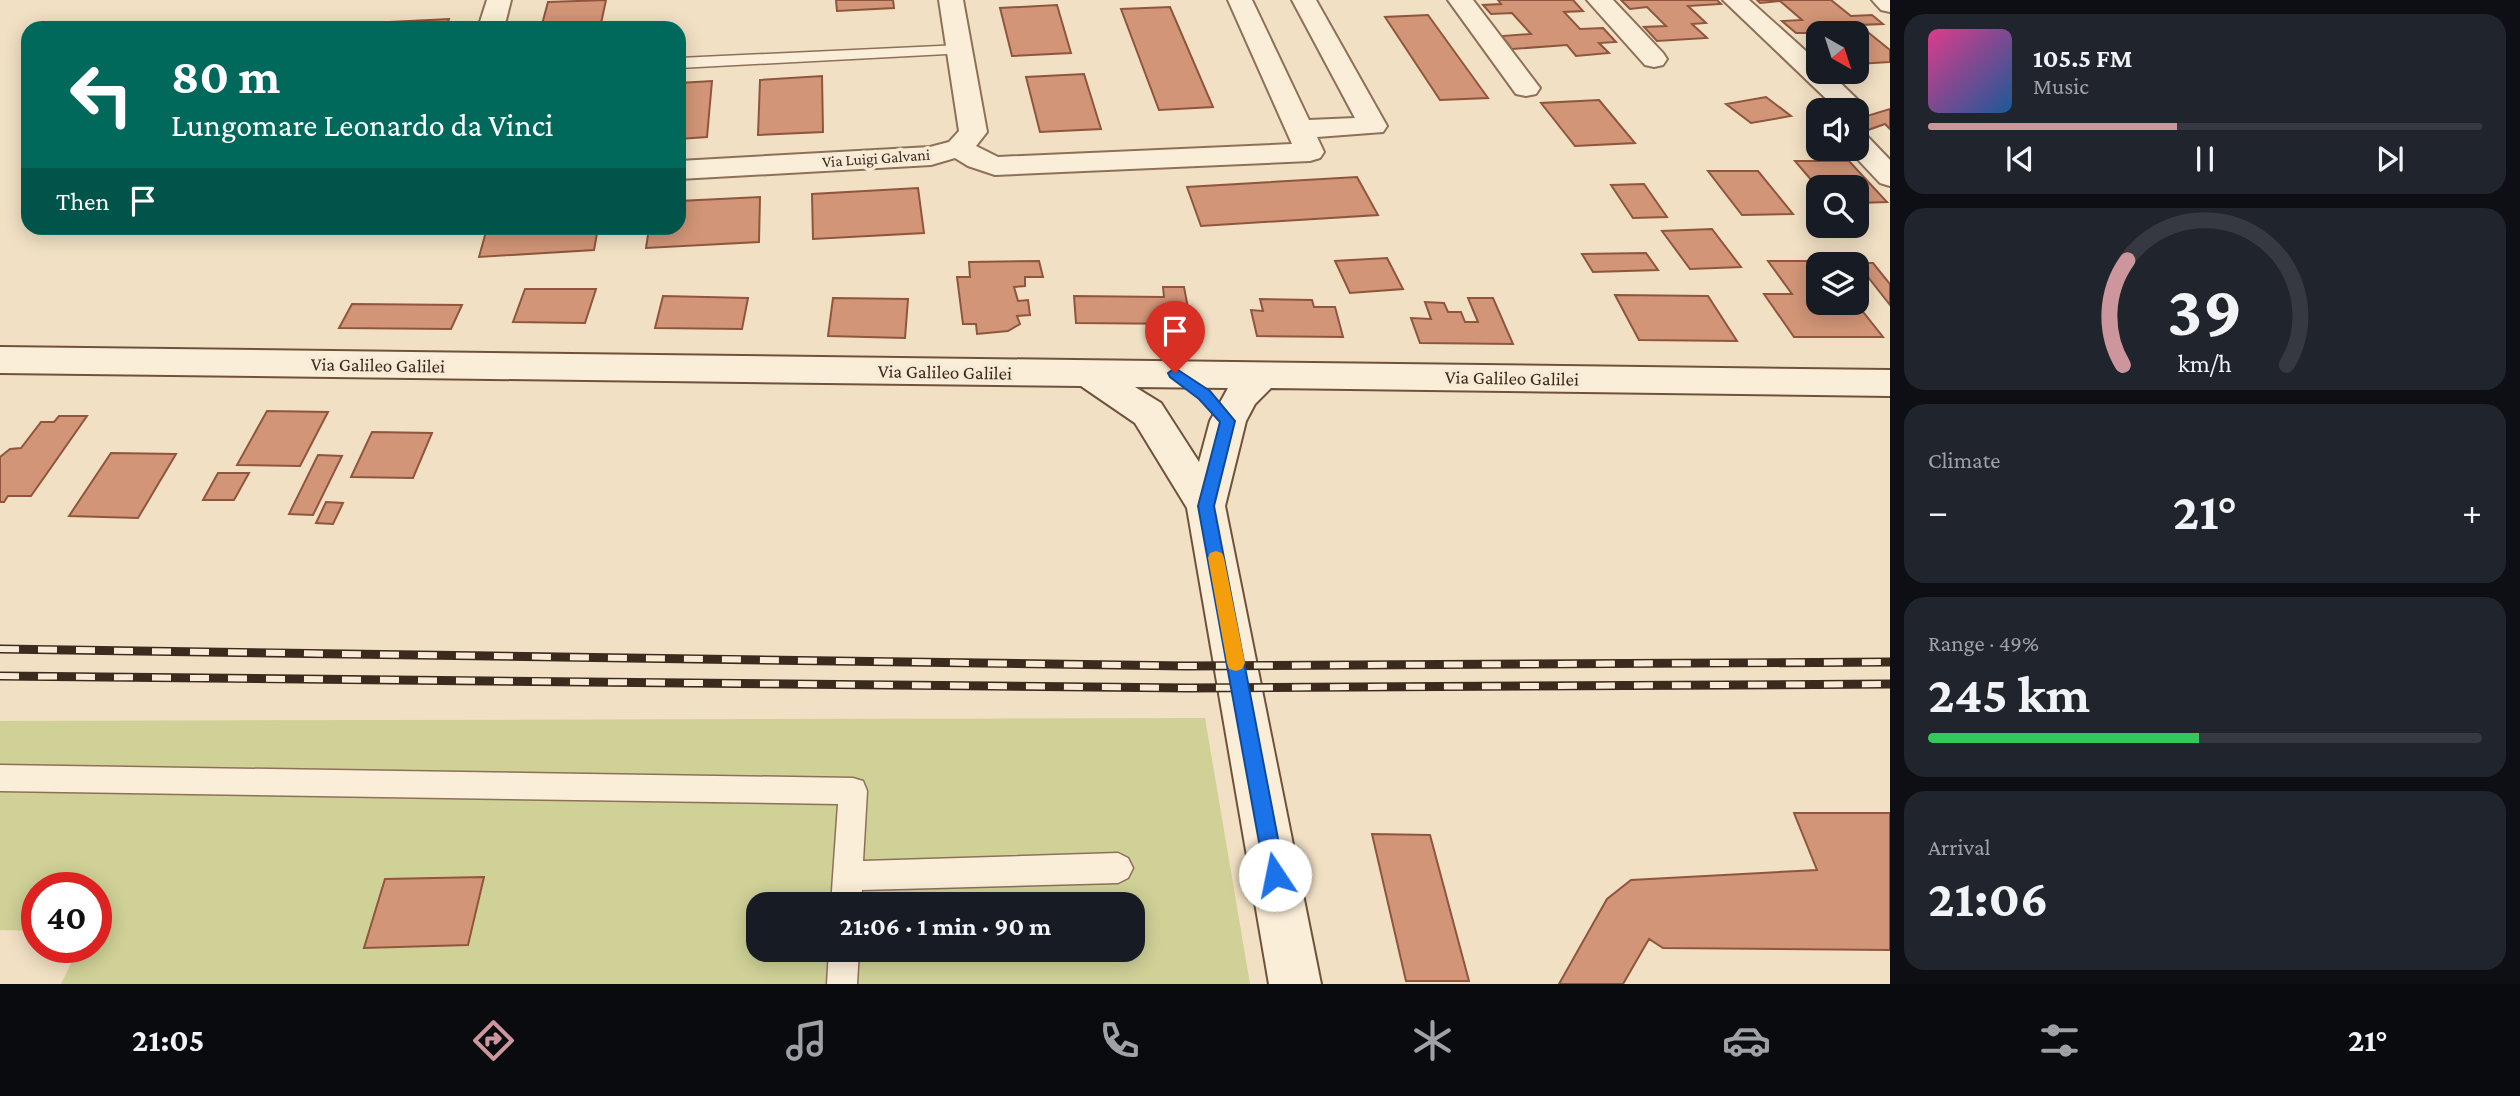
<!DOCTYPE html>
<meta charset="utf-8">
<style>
body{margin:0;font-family:"Crimson Pro",serif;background:#20242c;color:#f1f3f6;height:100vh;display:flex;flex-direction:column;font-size:26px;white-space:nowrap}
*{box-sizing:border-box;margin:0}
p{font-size:23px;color:#9ea1a6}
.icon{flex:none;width:38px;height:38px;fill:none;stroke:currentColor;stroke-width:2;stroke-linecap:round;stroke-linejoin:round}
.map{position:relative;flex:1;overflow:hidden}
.panel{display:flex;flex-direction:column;gap:14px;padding:14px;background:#0d0f14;width:630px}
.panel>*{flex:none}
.banner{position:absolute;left:21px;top:21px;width:665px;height:214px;border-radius:21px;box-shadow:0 4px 18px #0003;background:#00695c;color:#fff;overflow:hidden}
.needle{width:46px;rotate:141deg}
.fabs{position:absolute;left:1806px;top:21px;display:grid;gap:14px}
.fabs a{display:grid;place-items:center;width:63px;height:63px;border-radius:14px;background:#171b24;box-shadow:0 4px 18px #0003;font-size:35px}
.speed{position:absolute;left:21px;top:872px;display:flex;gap:14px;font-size:35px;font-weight:700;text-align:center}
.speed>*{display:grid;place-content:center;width:91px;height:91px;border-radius:50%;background:#171b24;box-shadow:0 4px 18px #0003;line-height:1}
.speed .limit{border:10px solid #d22;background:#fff;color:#111}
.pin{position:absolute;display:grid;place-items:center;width:60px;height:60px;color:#fff;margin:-72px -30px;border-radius:50% 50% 50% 0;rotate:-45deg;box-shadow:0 0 7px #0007}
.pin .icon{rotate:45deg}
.me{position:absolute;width:77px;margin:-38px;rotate:349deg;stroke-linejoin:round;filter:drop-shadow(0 0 5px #0008)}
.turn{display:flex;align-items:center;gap:24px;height:147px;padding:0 35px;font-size:32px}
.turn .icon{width:91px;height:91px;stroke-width:2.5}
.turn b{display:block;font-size:49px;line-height:60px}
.then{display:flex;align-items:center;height:66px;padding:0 35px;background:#0003;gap:14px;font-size:26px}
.big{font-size:52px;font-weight:700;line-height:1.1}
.panel .widget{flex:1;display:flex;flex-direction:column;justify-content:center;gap:10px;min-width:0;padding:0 24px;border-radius:21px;background:#20242c}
.panel .dial{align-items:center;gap:0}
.dial svg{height:182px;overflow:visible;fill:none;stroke:#363941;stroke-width:7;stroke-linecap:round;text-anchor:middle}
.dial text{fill:#f1f3f6;stroke:none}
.song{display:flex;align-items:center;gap:21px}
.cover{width:84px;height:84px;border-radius:10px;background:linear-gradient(135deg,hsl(330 70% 55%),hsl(210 70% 35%))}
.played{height:7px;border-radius:4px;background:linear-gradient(90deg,#cd969d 45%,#363941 45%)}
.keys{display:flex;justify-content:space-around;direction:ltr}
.heat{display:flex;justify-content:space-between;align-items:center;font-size:38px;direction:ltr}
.charge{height:10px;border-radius:5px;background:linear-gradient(90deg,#34c759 49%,#363941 0)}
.trip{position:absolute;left:746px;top:892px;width:399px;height:70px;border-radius:21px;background:#171b24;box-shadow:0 4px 18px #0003;font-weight:700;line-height:70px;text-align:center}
.menu{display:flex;height:112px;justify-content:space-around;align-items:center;background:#090b0e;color:#9ea1a6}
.menu .icon{width:49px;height:49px}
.menu .selected{color:#cd969d}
.menu b{font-size:32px;color:#f1f3f6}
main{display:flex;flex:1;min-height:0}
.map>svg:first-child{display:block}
.green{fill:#cfd197;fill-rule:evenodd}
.building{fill:#d29577;stroke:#8f563d;stroke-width:2}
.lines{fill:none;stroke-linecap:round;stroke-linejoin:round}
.lane-casing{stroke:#8e7059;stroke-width:3}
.street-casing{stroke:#8e7059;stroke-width:4}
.secondary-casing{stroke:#70513c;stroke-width:4}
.lane{fill:#fbeed8;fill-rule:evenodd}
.street{fill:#fbeed8;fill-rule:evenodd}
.secondary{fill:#fbeed8;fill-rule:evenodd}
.rail-casing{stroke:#3d2a1e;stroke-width:9}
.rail{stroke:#f8ebd5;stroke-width:6;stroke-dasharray:19;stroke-linecap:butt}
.route{fill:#1a73e8;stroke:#114b97;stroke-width:2}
.slow{fill:#f59e0b}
.labels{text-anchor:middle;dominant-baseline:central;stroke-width:7;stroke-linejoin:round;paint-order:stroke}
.far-street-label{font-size:16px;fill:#3d2a1e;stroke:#f8ebd5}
.street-label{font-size:19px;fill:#3d2a1e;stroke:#f8ebd5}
</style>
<main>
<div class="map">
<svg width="1890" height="984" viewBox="0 0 1890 984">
<rect width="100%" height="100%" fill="#f1e0c4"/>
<path class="green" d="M1205,718L1250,984H61L79,947H96V887H37V931L0,930V721ZM758,905H1132V950H758Z"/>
<path class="building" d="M606,0L600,28H541L548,2Z
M836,0H893L894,8L837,11Z
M1498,0H1573L1583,11L1564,12L1580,29L1603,28L1616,42L1599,43L1609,53L1576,56L1567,45L1512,49L1502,36L1531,34L1512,13L1491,14L1483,5L1501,4Z
M1621,0H1717L1721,4L1688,6L1706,23L1692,24L1707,38L1657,41L1644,27L1666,26L1647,7L1630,9Z
M1757,0H1831L1851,16L1872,15L1883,24L1859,25L1890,50V62L1857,64V33H1796L1782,21L1802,20L1780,1L1760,3Z
M1057,5L1071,53L1012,56L1000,8Z
M1170,7L1213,107L1159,110L1121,9Z
M1428,15L1488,98L1440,100L1385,17Z
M449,19L446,28H387L390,22Z
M1084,74L1101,129L1040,132L1026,77Z
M822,76L823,132L758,135L760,80Z
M712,81L707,137L679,139V83Z
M1766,97L1791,116L1751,123L1726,104Z
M1599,100L1635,143L1575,146L1541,103Z
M1890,109V129L1885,124L1868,130L1857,121V119Z
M1795,161H1849L1887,202L1857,203V187L1818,188Z
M1708,171H1758L1793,214L1742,215Z
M1357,177L1378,215L1201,226L1187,187Z
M1644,184L1667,217L1633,218L1611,185Z
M918,188L924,233L813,239L812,194Z
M760,197L759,242L646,248L649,228H679V201Z
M487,228H598L594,250L479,257Z
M1712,229L1741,267L1690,269L1662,231Z
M1646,253L1658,270L1593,272L1582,254Z
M1387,258L1403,289L1350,293L1335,261Z
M1039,261L1043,277H1025V286L1014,287L1018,301L1028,300L1030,315L1017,316L1020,324L1008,331L977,334L976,324H963L957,277H970L969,262Z
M1768,261H1824L1826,264H1818V303H1856L1883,337H1794L1764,294H1792Z
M1857,263H1873L1890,284V305Z
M1163,287H1184L1191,324L1076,323L1074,296L1164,297Z
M525,289H596L585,323L513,322Z
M1615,295L1708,296L1737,341L1639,340Z
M663,296L748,298L742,329L655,328Z
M833,298L908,299L905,338L828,336Z
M1468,298H1493L1513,344L1420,343L1411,318L1431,319L1425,302L1444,303L1448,312H1461L1465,322H1478Z
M1260,299L1312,300L1314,307H1335L1343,337L1257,336L1251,310L1263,311Z
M352,304L462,305L451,329L339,328Z
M267,411L328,412L300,466L237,465Z
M59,416H87L31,496H8L4,502H0V457L10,449L21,448L41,422H54Z
M372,432L432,433L413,478L351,477Z
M111,453L176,454L138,518L69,516Z
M318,455L342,456L313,515L289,514Z
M218,473H249L234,500H203Z
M326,502L343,503L333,524L316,523Z
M1794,813H1890V950L1663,948L1649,939L1623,984H1559L1607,899L1631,880L1817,870Z
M1372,834L1430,835L1469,981H1406Z
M484,877L468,945L364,948L385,879Z"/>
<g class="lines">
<defs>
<path id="lane" d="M961,45L969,50L966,53L679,68V58Z
M0,765L853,778L863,781L867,791L863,861L1118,853L1128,858L1133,868L1128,878L1118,883L862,890L861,905H831L838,804L0,791Z
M829,950H859L857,984H827Z"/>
<path id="street" d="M487,0H511L504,28H478Z
M939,0H963L987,132L976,146L998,157L1292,144L1228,0H1252L1309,120L1355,118L1292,0H1316L1387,126L1383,132L1317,137L1324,152L1320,158L1310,161L995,175L968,166L955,158L931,165L679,179V161L930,147L949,142L959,131Z
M1448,0H1473L1540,88L1536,94L1526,96L1516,94Z
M1587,0H1613L1663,53L1667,59L1663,65L1654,67L1645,65Z
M1723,0H1749L1818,62V72H1829L1862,104L1858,110H1838Z
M1872,0H1890V12L1881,10Z
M1857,133L1867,136L1890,160V186L1880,183L1848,149H1857Z"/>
<path id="secondary" d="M0,347L1890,370V396L1271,388L1255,404L1246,421L1225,506L1321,984H1269L1187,508L1135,423L1081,386L0,373ZM1135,387L1228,388L1210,421L1199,462L1161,403Z"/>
</defs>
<use href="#lane" class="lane-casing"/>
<use href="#street" class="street-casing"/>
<use href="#secondary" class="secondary-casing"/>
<use href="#lane" class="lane"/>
<use href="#street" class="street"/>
<use href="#secondary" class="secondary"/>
<defs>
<path id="rail" d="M0,649L1186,666L1890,662
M0,676L1189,688L1890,684"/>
</defs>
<use href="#rail" class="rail-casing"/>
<use href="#rail" class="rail"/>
</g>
<path class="route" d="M1175,368L1210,391L1235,421L1214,506L1285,875L1282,882L1275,885L1268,882L1265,875L1198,506L1220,422L1199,399L1170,377L1168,373Z"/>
<path class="slow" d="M1216,551L1222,553L1224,558L1245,663L1242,669L1236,671L1229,669L1227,663L1208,558L1210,553Z"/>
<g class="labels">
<g class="far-street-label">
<text transform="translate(876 158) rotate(-4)">Via Luigi Galvani</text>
</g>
<g class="street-label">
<text transform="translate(378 365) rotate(1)">Via Galileo Galilei</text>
<text transform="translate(945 372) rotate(1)">Via Galileo Galilei</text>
<text transform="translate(1512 378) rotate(1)">Via Galileo Galilei</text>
</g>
</g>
</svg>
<div class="fabs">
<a><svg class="needle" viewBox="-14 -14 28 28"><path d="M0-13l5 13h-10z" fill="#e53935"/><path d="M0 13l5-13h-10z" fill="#9ea1a6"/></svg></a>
<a><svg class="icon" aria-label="sound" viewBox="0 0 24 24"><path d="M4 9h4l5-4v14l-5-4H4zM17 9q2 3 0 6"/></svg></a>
<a><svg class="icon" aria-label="search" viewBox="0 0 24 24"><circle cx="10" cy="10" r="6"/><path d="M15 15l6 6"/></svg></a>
<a><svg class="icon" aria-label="layers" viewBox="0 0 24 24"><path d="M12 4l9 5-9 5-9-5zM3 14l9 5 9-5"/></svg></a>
</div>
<div class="speed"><div class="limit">40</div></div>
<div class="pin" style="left:1175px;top:373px;background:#d93025"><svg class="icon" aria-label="arrive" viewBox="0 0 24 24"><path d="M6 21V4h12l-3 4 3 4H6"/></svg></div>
<svg class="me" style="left:1275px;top:875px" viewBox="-20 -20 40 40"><circle r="19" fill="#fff"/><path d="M0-13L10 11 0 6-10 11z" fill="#1a73e8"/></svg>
<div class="trip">21:06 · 1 min · 90 m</div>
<div class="banner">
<div class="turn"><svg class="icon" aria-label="left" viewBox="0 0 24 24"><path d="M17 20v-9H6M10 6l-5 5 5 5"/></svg><div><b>80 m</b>Lungomare Leonardo da Vinci</div></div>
<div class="then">Then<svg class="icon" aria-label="arrive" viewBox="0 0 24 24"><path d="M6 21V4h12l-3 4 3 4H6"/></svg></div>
</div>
</div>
<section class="panel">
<div class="widget">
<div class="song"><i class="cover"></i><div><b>105.5 FM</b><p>Music</p></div></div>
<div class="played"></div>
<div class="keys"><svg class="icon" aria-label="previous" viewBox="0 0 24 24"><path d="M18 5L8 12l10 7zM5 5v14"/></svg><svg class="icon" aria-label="pause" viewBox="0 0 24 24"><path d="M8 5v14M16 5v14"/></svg><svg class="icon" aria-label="next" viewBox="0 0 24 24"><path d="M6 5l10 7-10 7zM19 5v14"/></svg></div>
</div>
<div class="widget dial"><svg viewBox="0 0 100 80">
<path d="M14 69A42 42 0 1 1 86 69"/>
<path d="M14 69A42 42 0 0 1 16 23" stroke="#cd969d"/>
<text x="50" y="56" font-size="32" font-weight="700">39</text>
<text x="50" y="72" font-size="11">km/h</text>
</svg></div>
<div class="widget"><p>Climate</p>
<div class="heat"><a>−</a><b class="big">21°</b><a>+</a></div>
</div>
<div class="widget"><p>Range · 49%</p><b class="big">245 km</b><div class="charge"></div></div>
<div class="widget"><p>Arrival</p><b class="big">21:06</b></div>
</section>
</main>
<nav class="menu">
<b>21:05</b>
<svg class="icon selected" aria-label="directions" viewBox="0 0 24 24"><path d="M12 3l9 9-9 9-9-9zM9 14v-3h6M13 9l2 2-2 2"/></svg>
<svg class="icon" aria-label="music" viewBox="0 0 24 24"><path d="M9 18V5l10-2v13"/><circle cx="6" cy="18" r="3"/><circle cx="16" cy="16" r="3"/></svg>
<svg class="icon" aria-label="phone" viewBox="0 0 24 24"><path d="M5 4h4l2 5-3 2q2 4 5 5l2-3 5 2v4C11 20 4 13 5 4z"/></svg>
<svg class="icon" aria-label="climate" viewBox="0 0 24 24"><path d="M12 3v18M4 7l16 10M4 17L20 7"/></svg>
<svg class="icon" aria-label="car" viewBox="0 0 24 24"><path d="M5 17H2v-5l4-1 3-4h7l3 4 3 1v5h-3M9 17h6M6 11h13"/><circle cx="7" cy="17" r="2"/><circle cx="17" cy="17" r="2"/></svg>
<svg class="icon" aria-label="filters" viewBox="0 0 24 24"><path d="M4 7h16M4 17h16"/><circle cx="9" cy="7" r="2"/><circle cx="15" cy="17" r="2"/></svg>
<b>21°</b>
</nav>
